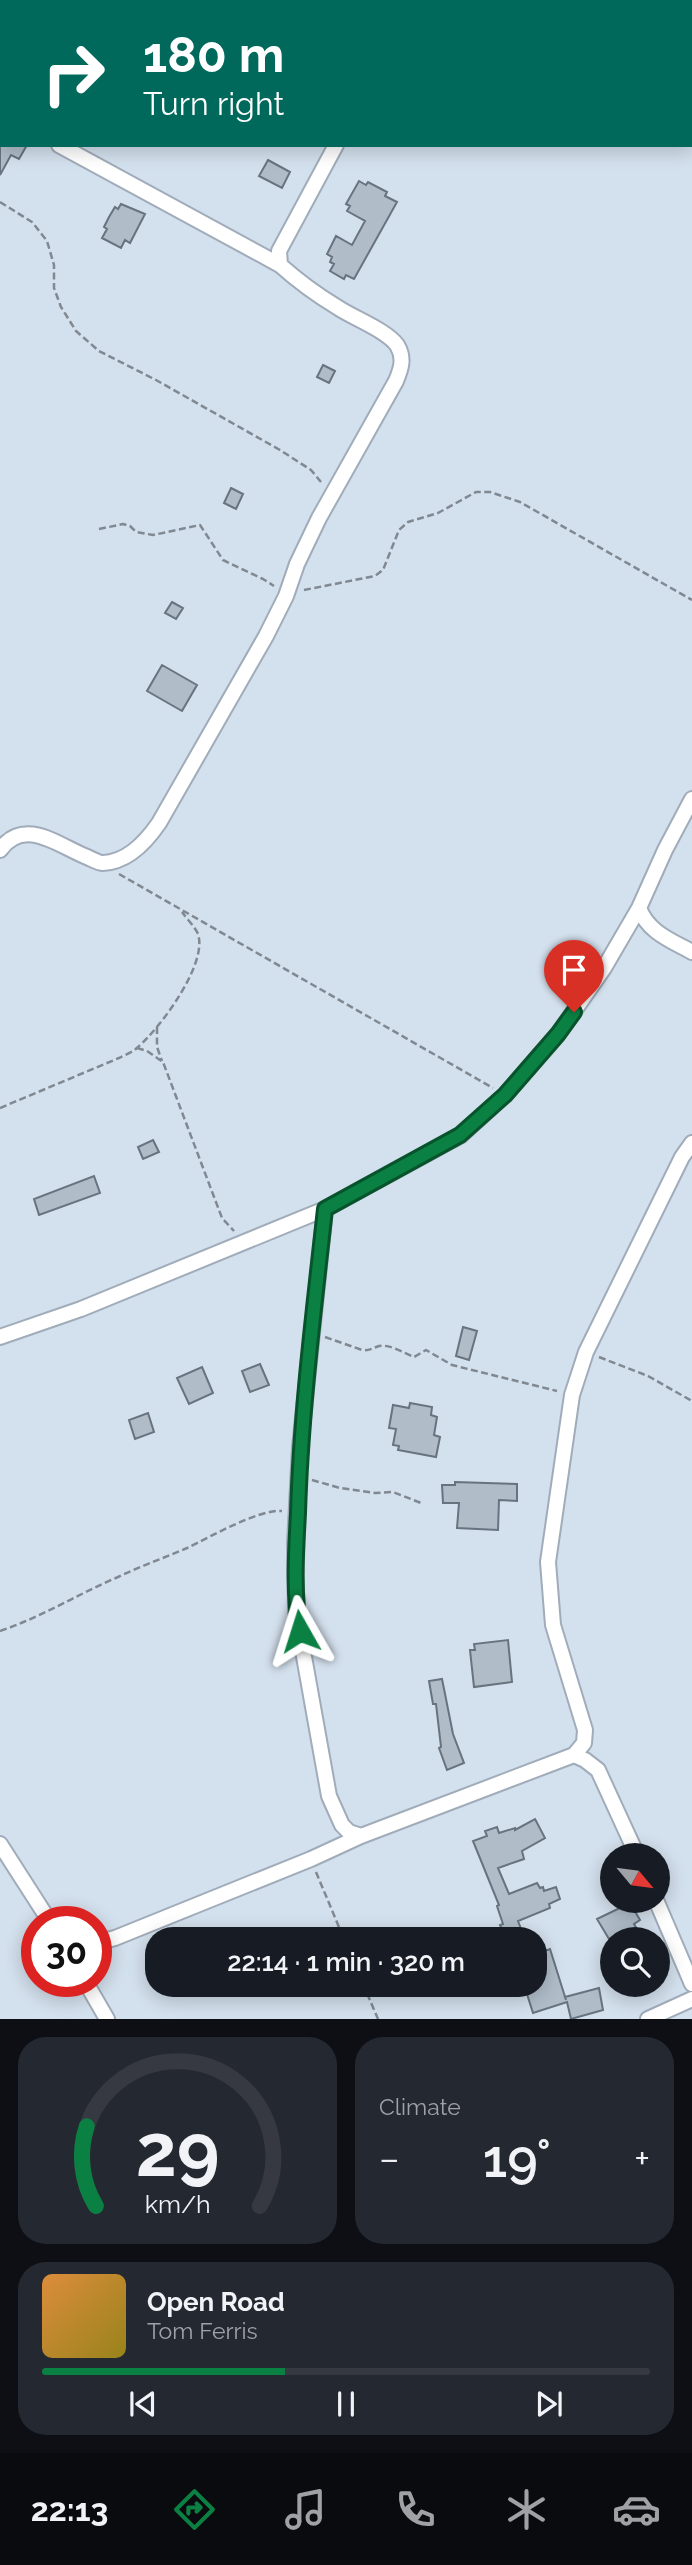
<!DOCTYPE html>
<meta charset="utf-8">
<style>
body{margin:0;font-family:Raleway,sans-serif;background:#242831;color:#f1f3f6;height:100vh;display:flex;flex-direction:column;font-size:26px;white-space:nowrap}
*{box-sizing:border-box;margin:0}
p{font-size:23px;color:#9ea1a6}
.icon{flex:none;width:38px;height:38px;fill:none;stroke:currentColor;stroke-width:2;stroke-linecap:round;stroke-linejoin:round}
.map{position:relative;height:2019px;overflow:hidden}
.details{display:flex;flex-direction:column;gap:18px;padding:18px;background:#0d0f14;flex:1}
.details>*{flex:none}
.hud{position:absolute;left:0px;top:0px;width:693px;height:147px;box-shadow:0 4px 18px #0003;background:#00695c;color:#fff;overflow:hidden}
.needle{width:46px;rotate:119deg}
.tools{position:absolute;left:600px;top:1843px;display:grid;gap:14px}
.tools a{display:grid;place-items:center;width:70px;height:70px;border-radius:50%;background:#171b24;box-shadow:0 4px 18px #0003;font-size:35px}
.speed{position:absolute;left:21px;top:1906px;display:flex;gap:14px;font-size:35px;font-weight:700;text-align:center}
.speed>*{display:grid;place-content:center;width:91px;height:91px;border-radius:50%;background:#171b24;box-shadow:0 4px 18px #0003;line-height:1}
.speed .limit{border:10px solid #d22;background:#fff;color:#111}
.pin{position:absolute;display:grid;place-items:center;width:60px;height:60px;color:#fff;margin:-72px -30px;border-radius:50% 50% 50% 0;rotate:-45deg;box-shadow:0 0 7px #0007}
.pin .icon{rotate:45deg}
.me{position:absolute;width:77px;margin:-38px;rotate:354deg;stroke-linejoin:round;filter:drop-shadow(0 0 5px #0008)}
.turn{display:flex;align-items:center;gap:24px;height:147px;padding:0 28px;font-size:32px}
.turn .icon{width:91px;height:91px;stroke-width:2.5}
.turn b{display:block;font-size:49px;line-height:60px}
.big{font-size:52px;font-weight:600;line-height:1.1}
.details .widget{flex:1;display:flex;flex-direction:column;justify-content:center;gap:10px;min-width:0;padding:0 24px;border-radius:28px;background:#242831}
.details .dial{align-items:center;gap:0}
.dial svg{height:182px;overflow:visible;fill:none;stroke:#363941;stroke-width:7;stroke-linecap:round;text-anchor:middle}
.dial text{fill:#f1f3f6;stroke:none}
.song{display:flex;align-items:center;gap:21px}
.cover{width:84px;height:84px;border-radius:10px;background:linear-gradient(135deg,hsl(30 70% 55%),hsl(50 70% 35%))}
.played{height:7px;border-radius:4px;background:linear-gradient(90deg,#0b8043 40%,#363941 40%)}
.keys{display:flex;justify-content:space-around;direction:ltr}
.heat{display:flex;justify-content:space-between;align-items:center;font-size:38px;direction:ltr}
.details .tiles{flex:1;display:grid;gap:18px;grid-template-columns:1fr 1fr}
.widget:last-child{grid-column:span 2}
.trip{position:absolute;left:145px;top:1927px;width:402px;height:70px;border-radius:28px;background:#171b24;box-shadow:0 4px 18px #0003;font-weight:600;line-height:70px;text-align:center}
.tabs{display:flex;height:112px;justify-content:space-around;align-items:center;background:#090b0e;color:#9ea1a6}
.tabs .icon{width:49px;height:49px}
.tabs .current{color:#0b8043}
.tabs b{font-size:32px;color:#f1f3f6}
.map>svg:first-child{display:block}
.building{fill:#b0bdc9;stroke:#67737e;stroke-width:2}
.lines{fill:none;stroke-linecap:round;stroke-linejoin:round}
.minor-casing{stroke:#a0acb9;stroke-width:18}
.path{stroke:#808992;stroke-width:2.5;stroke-dasharray:7 3.5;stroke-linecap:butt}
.minor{stroke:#fff;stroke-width:14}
.route-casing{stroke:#07532c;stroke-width:18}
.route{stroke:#0b8043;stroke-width:12}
</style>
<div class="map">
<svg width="692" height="2019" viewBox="0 0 692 2019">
<rect width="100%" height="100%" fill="#d3e0ed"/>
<path class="building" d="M0,145H27L19,159L11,155L0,175Z
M268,160L290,172L282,188L259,176Z
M359,181L366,185L368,182L387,192L385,196L397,202L354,279L346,275L344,279L330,271L334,264L330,262L332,257L327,254L336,236L352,245L365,221L347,211L350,206L346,204Z
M121,204L145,214L130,243L125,240L121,248L102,238L107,229L104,227L109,217L115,207L118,209Z
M323,365L335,371L329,383L317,377Z
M231,488L243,494L236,509L224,503Z
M172,602L183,608L176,619L165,613Z
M162,665L197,685L182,711L147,691Z
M153,1140L159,1152L143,1159L138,1147Z
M94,1176L100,1193L39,1215L34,1199Z
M463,1327L477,1331L469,1360L456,1356Z
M260,1364L269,1385L250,1392L242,1371Z
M202,1367L213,1393L189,1404L177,1378Z
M410,1403L432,1407L431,1415L437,1417L434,1435L440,1437L436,1457L398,1450L399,1446L393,1445L396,1429L389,1428L393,1405L409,1408Z
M148,1413L154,1432L135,1439L129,1420Z
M455,1482L517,1484V1501L499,1500L498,1530L457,1528L459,1503H443L442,1485H455Z
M508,1640L512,1682L474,1687L470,1650H475L474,1644Z
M442,1679L453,1734L464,1763L447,1770L439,1748L441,1747L436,1704H433L429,1681Z
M535,1819L545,1838L522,1851L524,1859L498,1868L509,1894L537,1883L540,1888L543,1887L544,1891L556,1887L560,1899L549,1904L550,1908L518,1921L525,1939H506L500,1925L503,1924L497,1906L499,1905L473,1841L487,1836L485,1831L497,1827L499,1833L515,1828V1830Z
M630,1903L640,1920L634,1924L643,1939H609L597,1919Z
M550,1949L566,2000L565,1997L599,1988L603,2010L571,2019L567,2002L533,2013L526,1991L536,1988V1954Z"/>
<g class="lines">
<defs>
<path id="minor" d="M526,0L529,2
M9,2L10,0
M200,2L201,0
M415,2L416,0
M595,2L596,0
M0,19L2,16
M0,110L2,111
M59,145L280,265
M692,799L665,850L639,908C648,932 670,940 692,952
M0,850C24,816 59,846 87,857C92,859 98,863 103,863C128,862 146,842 159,823L266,636L286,596L297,564L319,518L396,381C401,369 405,358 397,345C386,330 353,318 337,307C317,295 298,281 280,265L279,251L336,145
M325,1209L300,1447L295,1544L296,1612L329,1796L342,1825L349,1832L361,1836
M0,1337L81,1309L325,1209L461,1135L505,1095L558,1034L604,968L639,908
M574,1755L585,1760L598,1770L637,1855
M0,1844L50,1922
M656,1900L692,1984
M96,1943L115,1938L311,1859L361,1836L574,1755L584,1743L585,1730L553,1625L548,1562L572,1395L586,1352L682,1157L692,1143
M85,1981L107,2019
M648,2019L692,1999"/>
</defs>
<use href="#minor" class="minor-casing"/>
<path class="path" d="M249,0L250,2
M0,202L32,222L47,241L54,265V288L61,307L76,331L99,351L156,380L280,450L311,470L321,482
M99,529L123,524L130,526L136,532L153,535L200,525L223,560L263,579L274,586
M304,590L375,576L383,570L399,530L408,522L438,513L476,492H490L520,502L692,600
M119,874L493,1088
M157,1027V1047L162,1061
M137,1048L147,1051L163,1062L222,1218L234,1231
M0,1108L119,1058C125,1055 133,1052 138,1047C160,1028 208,964 198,934C195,927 187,919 182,912
M325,1337L362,1350C370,1351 372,1348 379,1346C390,1344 404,1353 414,1357L426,1350L452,1365L557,1391
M599,1357L648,1376L692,1401
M312,1480L340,1488L375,1493L393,1492L421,1503
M0,1631C42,1617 78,1594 118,1577C141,1566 164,1558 187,1548C210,1537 259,1509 282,1511
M316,1872L344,1939
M363,1984L378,2019"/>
<use href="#minor" class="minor"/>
</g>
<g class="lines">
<defs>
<path id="route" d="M300,1631C293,1592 296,1552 298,1513C301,1411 314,1310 325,1209L460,1135L505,1095L558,1034L574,1012"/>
</defs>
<use href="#route" class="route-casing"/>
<use href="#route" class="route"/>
</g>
</svg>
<div class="tools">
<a><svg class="needle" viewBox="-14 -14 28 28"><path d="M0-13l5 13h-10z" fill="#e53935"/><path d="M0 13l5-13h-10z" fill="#9ea1a6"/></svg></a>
<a><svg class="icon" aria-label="search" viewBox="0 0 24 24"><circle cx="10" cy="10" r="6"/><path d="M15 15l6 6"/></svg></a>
</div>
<div class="speed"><div class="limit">30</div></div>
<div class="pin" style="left:574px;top:1012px;background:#d93025"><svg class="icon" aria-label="arrive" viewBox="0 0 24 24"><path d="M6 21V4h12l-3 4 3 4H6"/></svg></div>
<svg class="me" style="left:300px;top:1631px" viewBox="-20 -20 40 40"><path d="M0-17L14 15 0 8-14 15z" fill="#0b8043" stroke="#fff" stroke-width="4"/></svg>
<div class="trip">22:14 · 1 min · 320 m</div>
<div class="hud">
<div class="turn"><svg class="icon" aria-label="right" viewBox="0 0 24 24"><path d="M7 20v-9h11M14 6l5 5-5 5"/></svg><div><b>180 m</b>Turn right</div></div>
</div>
</div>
<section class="details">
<div class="tiles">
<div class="widget dial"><svg viewBox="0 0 100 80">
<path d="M14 69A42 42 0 1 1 86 69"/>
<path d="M14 69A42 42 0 0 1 10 34" stroke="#0b8043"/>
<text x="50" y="56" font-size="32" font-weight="700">29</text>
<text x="50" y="72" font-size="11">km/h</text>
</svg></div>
<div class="widget"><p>Climate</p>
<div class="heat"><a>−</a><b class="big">19°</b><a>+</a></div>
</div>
<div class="widget">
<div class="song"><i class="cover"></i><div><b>Open Road</b><p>Tom Ferris</p></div></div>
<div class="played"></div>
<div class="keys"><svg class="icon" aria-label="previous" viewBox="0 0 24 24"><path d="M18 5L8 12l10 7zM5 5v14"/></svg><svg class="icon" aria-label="pause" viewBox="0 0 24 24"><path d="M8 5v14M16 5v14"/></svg><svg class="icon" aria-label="next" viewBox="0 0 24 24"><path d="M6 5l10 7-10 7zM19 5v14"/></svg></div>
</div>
</div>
</section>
<nav class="tabs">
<b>22:13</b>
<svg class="icon current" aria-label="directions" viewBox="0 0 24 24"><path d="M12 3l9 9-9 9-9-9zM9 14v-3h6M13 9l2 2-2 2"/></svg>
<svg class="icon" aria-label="music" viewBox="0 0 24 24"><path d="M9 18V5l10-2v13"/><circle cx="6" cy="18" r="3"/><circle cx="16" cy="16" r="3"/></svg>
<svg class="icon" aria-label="phone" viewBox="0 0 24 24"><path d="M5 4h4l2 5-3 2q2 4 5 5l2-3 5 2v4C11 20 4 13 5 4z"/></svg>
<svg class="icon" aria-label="climate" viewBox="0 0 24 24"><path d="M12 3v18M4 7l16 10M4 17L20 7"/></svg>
<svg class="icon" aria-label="car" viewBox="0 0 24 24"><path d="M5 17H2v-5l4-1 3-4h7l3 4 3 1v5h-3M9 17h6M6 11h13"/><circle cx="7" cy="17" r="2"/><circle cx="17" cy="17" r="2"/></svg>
</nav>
